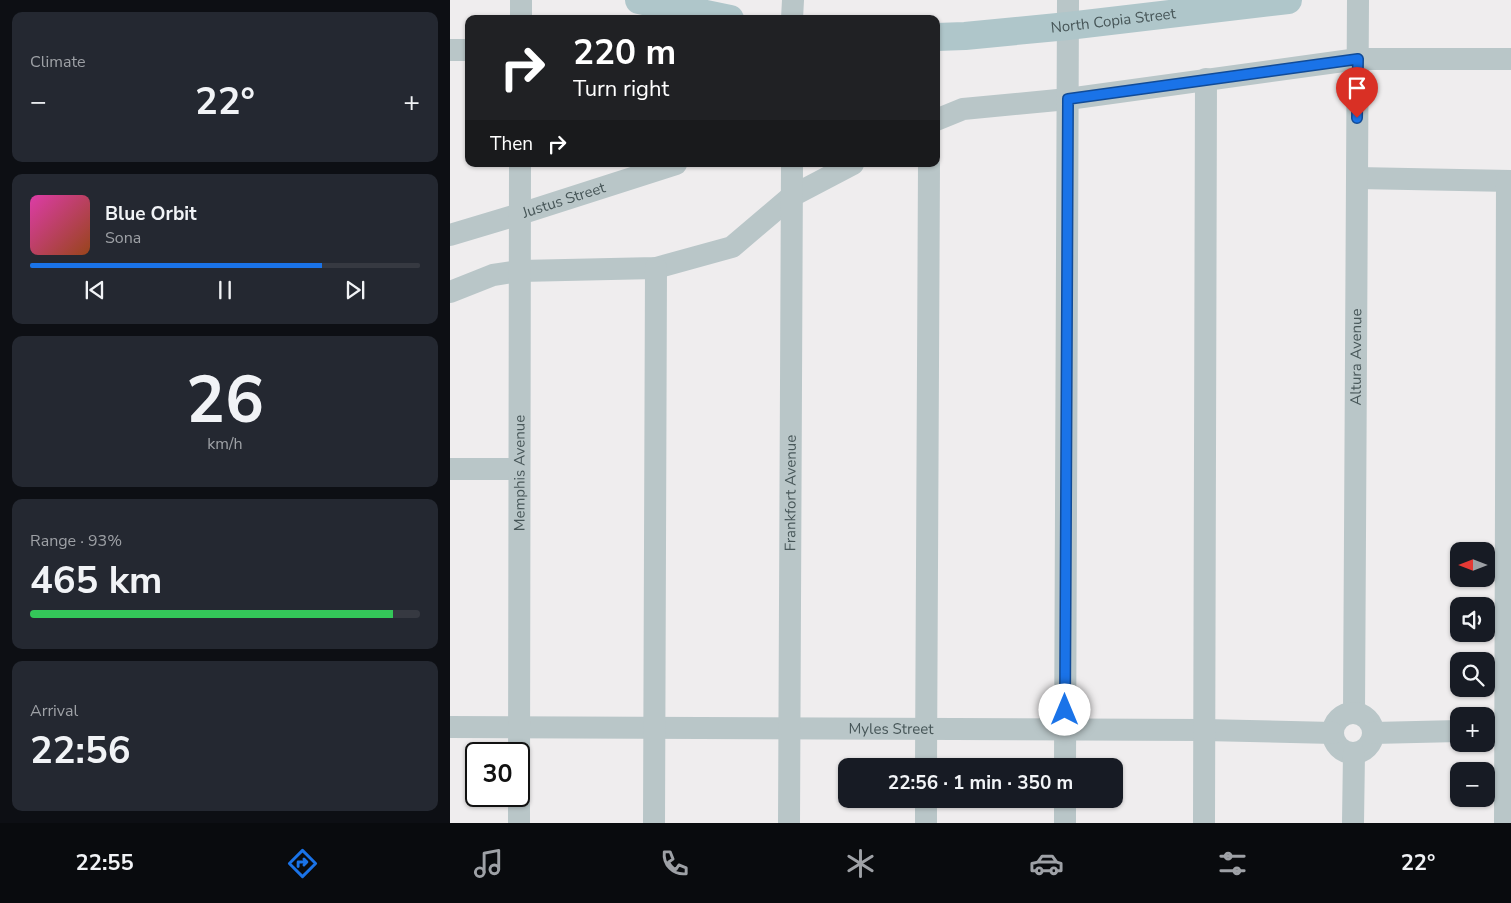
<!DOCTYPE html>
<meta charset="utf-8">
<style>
body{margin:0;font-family:"Nunito Sans",sans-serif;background:#242831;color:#f1f3f6;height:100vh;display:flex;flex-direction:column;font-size:19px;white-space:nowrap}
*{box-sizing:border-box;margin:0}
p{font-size:16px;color:#9ea1a6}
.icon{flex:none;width:28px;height:28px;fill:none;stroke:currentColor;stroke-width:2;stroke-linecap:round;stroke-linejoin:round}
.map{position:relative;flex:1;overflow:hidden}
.panel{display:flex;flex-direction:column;gap:12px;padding:12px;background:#0d0f14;width:450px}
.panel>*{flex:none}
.banner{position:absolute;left:15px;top:15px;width:475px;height:152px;border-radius:10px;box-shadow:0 1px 4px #0004;background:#202124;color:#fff;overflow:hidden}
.needle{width:32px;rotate:270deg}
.fabs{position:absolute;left:1000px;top:542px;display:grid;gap:10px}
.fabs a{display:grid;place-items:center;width:45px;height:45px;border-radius:10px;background:#171b24;box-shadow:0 1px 4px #0004;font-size:25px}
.speed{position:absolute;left:15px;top:742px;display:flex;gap:10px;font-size:25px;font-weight:700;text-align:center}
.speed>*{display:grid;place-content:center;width:65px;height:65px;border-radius:50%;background:#171b24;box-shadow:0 1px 4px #0004;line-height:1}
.speed .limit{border:2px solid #111;border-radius:8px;background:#fff;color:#111}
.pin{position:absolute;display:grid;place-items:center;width:42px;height:42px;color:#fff;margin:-51px -21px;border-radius:50% 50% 50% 0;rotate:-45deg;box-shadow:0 0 5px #0007}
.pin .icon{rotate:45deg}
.me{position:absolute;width:55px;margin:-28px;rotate:0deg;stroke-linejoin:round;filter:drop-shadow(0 0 4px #0008)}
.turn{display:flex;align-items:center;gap:18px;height:105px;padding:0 25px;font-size:22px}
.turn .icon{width:65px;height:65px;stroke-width:2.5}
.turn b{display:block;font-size:35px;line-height:42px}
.then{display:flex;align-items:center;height:48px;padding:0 25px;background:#0003;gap:10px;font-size:19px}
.big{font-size:38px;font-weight:700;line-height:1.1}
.panel .tile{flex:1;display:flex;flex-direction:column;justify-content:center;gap:8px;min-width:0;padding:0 18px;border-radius:10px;background:#242831}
.panel .dial{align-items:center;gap:0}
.dial b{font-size:65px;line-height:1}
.song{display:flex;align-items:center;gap:15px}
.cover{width:60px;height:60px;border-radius:8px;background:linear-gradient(135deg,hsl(320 70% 55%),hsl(20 70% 35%))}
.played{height:5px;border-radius:2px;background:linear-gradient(90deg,#1a73e8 75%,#363941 75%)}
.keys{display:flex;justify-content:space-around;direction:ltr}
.heat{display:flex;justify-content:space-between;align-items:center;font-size:28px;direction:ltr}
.charge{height:8px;border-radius:4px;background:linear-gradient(90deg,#34c759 93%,#363941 0)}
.trip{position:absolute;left:388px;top:758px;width:285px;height:50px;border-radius:10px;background:#171b24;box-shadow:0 1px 4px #0004;font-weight:700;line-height:50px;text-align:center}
.tab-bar{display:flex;height:80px;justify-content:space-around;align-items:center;background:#090b0e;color:#9ea1a6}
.tab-bar .icon{width:35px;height:35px}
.tab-bar .selected{color:#1a73e8}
.tab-bar b{font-size:22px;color:#f1f3f6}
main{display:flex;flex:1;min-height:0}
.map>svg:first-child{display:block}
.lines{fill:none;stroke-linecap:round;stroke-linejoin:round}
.minor{stroke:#b9c6c8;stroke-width:22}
.major{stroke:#afc6ca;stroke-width:28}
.route-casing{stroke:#114b97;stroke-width:12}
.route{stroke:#1a73e8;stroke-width:9}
.labels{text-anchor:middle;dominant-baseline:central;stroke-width:4.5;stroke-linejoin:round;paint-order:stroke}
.street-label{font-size:15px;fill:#475658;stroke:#fff}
</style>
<main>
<section class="panel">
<div class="tile"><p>Climate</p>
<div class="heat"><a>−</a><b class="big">22°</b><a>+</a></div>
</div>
<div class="tile">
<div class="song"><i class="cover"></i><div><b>Blue Orbit</b><p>Sona</p></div></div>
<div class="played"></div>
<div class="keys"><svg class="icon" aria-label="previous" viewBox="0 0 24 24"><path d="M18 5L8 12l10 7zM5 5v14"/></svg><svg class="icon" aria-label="pause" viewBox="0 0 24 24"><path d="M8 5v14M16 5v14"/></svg><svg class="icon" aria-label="next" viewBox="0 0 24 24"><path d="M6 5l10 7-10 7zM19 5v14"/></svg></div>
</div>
<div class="tile dial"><b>26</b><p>km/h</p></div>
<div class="tile"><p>Range · 93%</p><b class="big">465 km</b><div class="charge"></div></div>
<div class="tile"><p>Arrival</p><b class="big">22:56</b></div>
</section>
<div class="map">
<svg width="1061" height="823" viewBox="0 0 1061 823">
<rect width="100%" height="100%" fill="#efedee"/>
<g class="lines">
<g class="minor">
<path d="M71,19V0"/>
<path d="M342,19L343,0"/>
<path d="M0,50H19"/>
<path d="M486,120L513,109L618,99L908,59H1061"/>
<path d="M907,178L1061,181"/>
<path id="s1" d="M0,235L70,214L226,164"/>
<path d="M0,292L43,275L70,271L206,268L282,247L342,196L403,164"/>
<path d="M0,469H69"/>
<path id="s2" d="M904,713L908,0"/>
<circle cx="903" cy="733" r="20"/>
<path id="s3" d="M0,727L754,730L883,733"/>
<path d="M923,733L1009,731"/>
<path d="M476,766L479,164"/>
<path d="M615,766L618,0"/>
<path id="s4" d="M69,783L70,164"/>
<path d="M69,823V796"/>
<path d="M204,823L206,268"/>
<path id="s5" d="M339,823L342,164"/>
<path d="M476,823V799"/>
<path d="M615,823V799"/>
<path d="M754,823L756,79"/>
<path d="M903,823L904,753"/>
<path d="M1055,823L1057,181"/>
</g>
<g class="major">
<path d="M189,0L280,19"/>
<path id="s6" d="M486,37L515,36L618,26L838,0"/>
</g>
</g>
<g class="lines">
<defs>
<path id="route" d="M615,710L618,99L908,59L907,118"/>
</defs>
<use href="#route" class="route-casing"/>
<use href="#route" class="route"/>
</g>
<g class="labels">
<g class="street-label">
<text stroke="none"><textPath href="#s6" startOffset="178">North Copia Street</textPath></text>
<text stroke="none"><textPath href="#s1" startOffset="119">Justus Street</textPath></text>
<text stroke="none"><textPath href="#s2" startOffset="356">Altura Avenue</textPath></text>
<text stroke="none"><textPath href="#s4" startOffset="310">Memphis Avenue</textPath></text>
<text stroke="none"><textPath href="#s5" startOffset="330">Frankfort Avenue</textPath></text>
<text stroke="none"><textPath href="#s3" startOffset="441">Myles Street</textPath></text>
</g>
</g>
</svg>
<div class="fabs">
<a><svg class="needle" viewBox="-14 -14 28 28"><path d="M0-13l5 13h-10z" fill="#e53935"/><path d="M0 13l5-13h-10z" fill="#9ea1a6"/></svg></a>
<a><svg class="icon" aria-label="sound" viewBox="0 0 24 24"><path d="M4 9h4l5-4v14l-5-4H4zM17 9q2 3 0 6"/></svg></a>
<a><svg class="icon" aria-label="search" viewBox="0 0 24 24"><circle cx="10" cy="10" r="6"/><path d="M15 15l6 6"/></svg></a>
<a>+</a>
<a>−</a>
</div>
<div class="speed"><div class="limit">30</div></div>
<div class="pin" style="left:907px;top:118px;background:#d93025"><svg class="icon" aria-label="arrive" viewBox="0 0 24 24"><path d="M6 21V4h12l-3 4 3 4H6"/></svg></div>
<svg class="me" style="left:615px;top:710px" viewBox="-20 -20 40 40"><circle r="19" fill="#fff"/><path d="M0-13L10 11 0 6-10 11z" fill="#1a73e8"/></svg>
<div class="trip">22:56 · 1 min · 350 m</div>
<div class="banner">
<div class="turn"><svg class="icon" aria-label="right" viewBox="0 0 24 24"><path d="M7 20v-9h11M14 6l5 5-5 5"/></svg><div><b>220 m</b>Turn right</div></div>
<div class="then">Then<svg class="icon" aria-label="right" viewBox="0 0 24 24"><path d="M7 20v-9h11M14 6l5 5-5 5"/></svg></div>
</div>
</div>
</main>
<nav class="tab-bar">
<b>22:55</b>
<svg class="icon selected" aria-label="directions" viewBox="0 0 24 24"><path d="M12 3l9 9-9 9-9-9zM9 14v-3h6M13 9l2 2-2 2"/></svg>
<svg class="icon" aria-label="music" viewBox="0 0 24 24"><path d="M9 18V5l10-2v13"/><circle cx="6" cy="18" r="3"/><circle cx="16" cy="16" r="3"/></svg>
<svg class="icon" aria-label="phone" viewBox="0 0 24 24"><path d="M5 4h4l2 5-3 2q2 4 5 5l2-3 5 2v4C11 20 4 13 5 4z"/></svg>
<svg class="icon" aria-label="climate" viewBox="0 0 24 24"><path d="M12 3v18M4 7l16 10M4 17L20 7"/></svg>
<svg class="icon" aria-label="car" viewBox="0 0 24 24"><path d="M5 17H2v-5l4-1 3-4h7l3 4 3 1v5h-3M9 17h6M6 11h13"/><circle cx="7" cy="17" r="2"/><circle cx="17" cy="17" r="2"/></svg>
<svg class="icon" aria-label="filters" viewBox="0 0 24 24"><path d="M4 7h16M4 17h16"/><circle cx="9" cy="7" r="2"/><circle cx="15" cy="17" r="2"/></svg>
<b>22°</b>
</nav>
